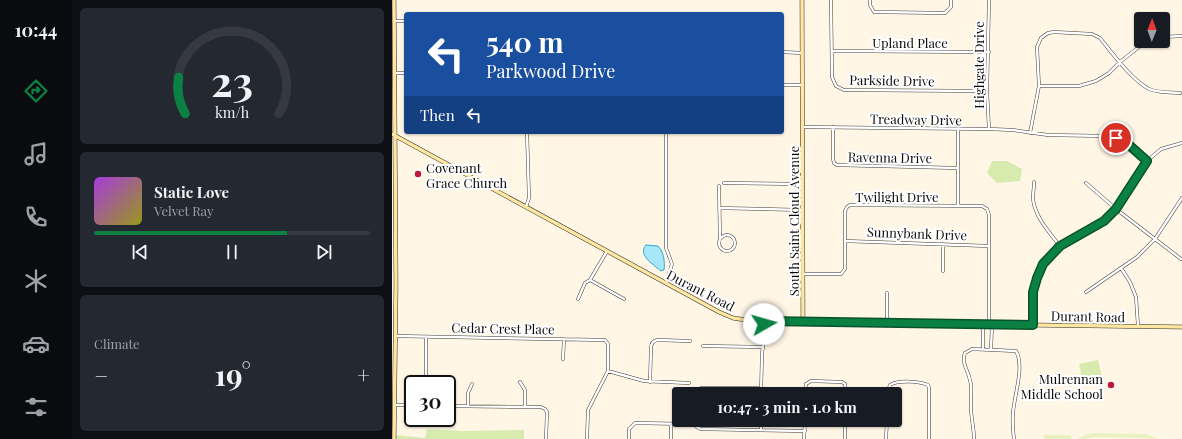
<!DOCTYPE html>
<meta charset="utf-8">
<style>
body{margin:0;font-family:"Playfair Display",serif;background:#242831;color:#f1f3f6;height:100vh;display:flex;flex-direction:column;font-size:15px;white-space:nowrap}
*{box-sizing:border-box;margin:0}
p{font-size:13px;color:#9ea1a6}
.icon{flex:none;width:22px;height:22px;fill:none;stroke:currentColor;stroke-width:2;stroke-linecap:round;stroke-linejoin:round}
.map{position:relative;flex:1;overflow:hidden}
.sheet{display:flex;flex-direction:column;gap:8px;padding:8px;background:#0d0f14;width:320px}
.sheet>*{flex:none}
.banner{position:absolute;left:12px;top:12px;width:380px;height:122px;border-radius:4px;box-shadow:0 1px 3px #0004;background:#1a4fa0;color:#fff;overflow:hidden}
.needle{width:26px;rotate:1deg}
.tools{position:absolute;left:742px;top:12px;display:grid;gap:8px}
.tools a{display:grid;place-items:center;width:36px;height:36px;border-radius:4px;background:#171b24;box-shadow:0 1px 3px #0004;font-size:20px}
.speed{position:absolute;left:12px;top:375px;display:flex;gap:8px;font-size:20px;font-weight:700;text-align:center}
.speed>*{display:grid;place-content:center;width:52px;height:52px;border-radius:50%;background:#171b24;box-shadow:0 1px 3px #0004;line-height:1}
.speed .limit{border:2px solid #111;border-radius:6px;background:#fff;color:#111}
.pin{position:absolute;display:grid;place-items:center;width:34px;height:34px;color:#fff;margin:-17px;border:2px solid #fff;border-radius:50%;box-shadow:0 1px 4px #0007}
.me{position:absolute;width:44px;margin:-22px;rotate:83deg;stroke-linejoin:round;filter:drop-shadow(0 0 3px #0008)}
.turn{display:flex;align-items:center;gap:14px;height:84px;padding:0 16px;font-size:18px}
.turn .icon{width:52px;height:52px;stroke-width:2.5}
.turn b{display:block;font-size:28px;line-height:34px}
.then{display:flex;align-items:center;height:38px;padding:0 16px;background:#0003;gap:8px;font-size:15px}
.big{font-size:30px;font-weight:700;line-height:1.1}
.sheet .tile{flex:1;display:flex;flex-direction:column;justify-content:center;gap:6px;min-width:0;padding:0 14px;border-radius:6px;background:#242831}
.sheet .dial{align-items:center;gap:0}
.dial svg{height:104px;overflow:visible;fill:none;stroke:#363941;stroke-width:7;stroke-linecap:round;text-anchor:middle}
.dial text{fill:#f1f3f6;stroke:none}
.song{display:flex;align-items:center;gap:12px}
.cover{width:48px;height:48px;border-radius:6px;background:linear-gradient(135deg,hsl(280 70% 55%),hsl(60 70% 35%))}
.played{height:4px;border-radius:2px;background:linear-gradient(90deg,#0b8043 70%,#363941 70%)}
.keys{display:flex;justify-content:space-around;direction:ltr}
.heat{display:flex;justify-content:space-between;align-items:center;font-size:22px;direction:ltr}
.trip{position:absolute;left:280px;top:387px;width:230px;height:40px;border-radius:4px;background:#171b24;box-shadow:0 1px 3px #0004;font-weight:700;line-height:40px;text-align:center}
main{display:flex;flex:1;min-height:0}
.tabs{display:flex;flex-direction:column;width:72px;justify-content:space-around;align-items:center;background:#090b0e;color:#9ea1a6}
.tabs .icon{width:28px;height:28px}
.tabs .selected{color:#0b8043}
.tabs b{font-size:18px;color:#f1f3f6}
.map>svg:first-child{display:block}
.green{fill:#d7ebae}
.pitch{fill:#e8f1c0}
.water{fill:#a7e7fa;stroke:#2aaad5}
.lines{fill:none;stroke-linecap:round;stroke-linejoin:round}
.street-casing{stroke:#3c3c3c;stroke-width:3.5}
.secondary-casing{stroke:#2b2b2b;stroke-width:4.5}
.street{stroke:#fff;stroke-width:2.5}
.secondary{stroke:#ffe7a1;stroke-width:3.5}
.route-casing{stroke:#07532c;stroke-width:10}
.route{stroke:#0b8043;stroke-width:7}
.poi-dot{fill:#c01a3b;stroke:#fff;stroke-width:1.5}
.labels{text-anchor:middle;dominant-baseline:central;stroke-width:4;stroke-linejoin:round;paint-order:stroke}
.street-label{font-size:13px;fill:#090909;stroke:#fff}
.poi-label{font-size:13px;fill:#090909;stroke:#fff;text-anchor:start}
</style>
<main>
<nav class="tabs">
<b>10:44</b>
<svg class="icon selected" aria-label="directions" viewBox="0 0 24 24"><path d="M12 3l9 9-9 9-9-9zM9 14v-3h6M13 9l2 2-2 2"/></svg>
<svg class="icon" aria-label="music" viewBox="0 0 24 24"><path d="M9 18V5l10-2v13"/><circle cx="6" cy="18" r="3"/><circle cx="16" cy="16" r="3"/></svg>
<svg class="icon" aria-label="phone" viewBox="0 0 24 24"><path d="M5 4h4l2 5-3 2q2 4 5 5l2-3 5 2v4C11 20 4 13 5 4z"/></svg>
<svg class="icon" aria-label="climate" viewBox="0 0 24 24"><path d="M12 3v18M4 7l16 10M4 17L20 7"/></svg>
<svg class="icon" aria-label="car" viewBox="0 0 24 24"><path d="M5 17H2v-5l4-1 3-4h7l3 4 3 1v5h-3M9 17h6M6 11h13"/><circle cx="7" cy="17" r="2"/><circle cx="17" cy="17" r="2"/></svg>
<svg class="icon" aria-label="filters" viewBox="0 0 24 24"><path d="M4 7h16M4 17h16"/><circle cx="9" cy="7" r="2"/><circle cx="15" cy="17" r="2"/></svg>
</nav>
<section class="sheet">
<div class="tile dial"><svg viewBox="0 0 100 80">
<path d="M14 69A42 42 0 1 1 86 69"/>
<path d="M14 69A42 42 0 0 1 9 41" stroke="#0b8043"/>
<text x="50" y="56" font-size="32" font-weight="700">23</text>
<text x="50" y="72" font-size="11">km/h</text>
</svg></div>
<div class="tile">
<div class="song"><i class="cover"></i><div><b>Static Love</b><p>Velvet Ray</p></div></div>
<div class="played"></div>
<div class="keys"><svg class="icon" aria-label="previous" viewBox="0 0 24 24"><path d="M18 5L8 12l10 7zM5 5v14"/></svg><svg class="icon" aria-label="pause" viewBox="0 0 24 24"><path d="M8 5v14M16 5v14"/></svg><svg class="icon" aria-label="next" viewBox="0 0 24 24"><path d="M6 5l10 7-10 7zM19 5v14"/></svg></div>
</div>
<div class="tile"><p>Climate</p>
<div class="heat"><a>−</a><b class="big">19°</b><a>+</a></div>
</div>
</section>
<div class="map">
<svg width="790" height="439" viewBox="0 0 790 439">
<rect width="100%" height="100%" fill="#fff6e6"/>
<path class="green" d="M600,161H615L630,169L628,181L605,183L595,173Z
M706,360L711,382L705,383L703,380L699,381V384L692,386L691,383L687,364Z
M35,429L70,431L132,430V439H4V435L33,438Z"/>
<path class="pitch" d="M701,433L754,434L762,437L765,439L752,438L701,437L693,439H686L693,435Z
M652,435H679V439H652Z"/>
<path class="water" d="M254,245L266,246C272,252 273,262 272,270L269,271C262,265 245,255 254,245Z"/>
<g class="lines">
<defs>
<path id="street" d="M439,0L440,77L444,86L452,90L595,91
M478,0V5L482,12L553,13L559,7V0
M597,0L595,91L597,129
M2,21H14
M771,37L790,36
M440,51L597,52
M390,52L410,53
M3,73H14
M390,85H410
M647,86H687L704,81L717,73L728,62L752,43L757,41
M410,127L597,129L621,130L656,135L715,136C732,140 743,150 755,161
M441,127V159L442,163L445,165L566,168
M638,133L647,86L645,47L649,38L656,33L662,32L700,34L708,38C720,53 740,80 757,89C766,93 778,92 788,93
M642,182C642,188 641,193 641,199C643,217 657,232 668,246
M332,183L410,184
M694,183L724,209L789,259
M327,186L328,239
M566,206V129
M134,207L137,198L135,132
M327,208L410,210
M327 243a8 8 0 1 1 16 0a8 8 0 1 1-16 0Z
M453,241L597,246
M551,244V271
M729,268L738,282L744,297L746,326
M412,274H449L453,269V211L455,207L458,205L590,206L595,209L597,215V324
M198,280L232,299
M274,283L280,264L274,248V135
M694,292L745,257L763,239L790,198
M186,299L193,283L198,280L215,251
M495,322V293
M641,325V292L645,278L651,264L668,246L712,221L724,209L755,161L769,149L790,143
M4,336L213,340L216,344V371L196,410L195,439
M311,346L371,347
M591,349V324
M599,350L600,324
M171,359L172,339
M216,371L252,381L297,383
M128,382L133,390V407
M258,382L259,348C259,344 261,341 265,340L298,341
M34,384V337
M303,394L306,389L310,388H369
M369,394L370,353L371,347L372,321
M413,394L414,384L419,381L450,382L453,384L454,394
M495,394L498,385C506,380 527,381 536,385L537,388V439
M3,405H21
M55,406L149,407L153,409L155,412L154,439
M76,406V393L80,384
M302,420C302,425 304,428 309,429L413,431
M369,430V420
M237,439V429L243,423L296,424
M279,439V424
M412,439L413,420
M453,439V420
M494,439L495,420
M582,439C582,428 579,418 579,408C578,398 581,389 578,380C576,370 569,363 573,353L580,349L624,351C633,366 622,396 621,413C620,422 621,430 622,439"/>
<path id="secondary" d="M2,0L4,285L2,439
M410,0L411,322
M0,134L327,312L341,318L361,321L790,327"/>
</defs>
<use href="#street" class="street-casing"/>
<use href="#secondary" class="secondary-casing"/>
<use href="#street" class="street"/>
<use href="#secondary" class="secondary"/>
</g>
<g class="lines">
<defs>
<path id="route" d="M372,324V321L641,325V292L645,278L651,264L668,246L712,221L724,209L755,161L737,145L724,138"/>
</defs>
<use href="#route" class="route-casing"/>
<use href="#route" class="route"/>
</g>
<g class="poi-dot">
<circle cx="26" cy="174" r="4"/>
<circle cx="719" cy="385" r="4"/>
</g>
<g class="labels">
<g class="street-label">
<text x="518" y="42">Upland Place</text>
<text transform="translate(586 65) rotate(-90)">Highgate Drive</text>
<text transform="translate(500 80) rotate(1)">Parkside Drive</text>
<text transform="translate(524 119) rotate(1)">Treadway Drive</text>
<text transform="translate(498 157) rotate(1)">Ravenna Drive</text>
<text x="505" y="196">Twilight Drive</text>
<text transform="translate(401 221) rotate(-90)">South Saint Cloud Avenue</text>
<text transform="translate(525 233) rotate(2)">Sunnybank Drive</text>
<text transform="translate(309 290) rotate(27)">Durant Road</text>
<text transform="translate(696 316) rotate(1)">Durant Road</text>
<text transform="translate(111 328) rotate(1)">Cedar Crest Place</text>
</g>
<g class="poi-label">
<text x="34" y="167">Covenant<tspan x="34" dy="15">Grace Church</tspan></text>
<text x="711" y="378" text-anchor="end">Mulrennan<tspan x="711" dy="15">Middle School</tspan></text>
</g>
</g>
</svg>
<div class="tools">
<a><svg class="needle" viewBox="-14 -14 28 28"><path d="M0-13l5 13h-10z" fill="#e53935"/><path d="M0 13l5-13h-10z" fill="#9ea1a6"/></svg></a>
</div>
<div class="speed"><div class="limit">30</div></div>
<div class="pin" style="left:724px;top:138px;background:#d93025"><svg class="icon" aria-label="arrive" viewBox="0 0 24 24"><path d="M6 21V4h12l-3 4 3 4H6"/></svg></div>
<svg class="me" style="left:372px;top:324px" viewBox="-20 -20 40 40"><circle r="19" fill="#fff"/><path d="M0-13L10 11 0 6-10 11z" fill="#0b8043"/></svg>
<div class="trip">10:47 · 3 min · 1.0 km</div>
<div class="banner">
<div class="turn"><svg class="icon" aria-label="left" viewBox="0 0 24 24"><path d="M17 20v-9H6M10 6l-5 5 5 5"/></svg><div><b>540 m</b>Parkwood Drive</div></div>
<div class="then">Then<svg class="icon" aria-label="left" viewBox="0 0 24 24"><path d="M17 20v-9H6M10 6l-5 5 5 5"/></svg></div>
</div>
</div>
</main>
